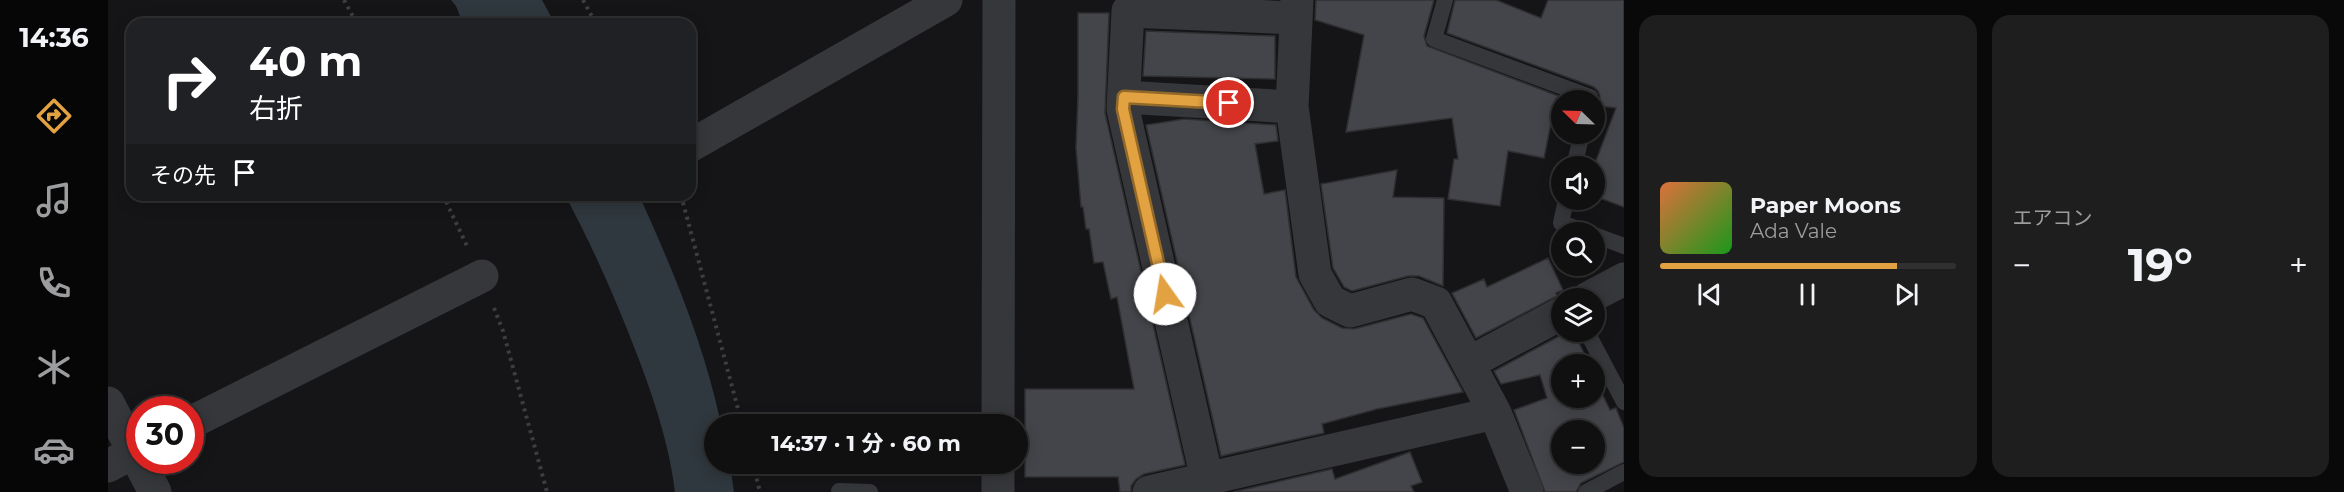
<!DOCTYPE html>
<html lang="ja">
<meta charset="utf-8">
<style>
body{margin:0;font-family:Montserrat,"Noto Sans JP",sans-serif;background:#1e1e1f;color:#f1f3f6;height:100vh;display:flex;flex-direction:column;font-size:22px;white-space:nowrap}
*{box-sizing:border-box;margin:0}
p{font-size:20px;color:#9c9d9f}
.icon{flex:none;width:33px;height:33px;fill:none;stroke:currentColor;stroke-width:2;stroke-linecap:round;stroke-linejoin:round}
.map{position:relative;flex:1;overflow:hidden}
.details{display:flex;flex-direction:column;gap:15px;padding:15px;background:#090909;width:720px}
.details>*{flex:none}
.guide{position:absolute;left:18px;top:18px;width:570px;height:183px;border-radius:18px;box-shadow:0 3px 15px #0003,0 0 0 2px #303031;background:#202124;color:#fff;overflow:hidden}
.needle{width:39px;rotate:293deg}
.fabs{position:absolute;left:1443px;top:90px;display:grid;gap:12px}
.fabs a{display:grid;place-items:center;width:54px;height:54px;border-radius:50%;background:#101011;box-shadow:0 3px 15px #0003,0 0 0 2px #303031;font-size:30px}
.speed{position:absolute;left:18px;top:396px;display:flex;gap:12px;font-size:30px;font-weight:700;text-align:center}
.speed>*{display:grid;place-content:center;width:78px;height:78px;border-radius:50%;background:#101011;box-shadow:0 3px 15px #0003,0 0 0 2px #303031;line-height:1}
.speed .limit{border:9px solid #d22;background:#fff;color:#111}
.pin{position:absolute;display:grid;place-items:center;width:51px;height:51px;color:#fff;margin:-26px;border:3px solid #fff;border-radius:50%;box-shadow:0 2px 6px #0007}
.me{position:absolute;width:66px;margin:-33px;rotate:347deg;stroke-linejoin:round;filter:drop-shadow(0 0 4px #0008)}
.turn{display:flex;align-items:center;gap:21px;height:126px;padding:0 24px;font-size:27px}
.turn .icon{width:78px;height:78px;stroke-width:2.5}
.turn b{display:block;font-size:42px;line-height:51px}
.then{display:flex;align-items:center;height:57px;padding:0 24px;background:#0003;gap:12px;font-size:22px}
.big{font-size:45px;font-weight:700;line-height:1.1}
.details .widget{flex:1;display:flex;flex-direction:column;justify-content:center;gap:9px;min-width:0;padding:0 21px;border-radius:18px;background:#1e1e1f}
.song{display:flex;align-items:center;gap:18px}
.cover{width:72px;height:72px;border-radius:9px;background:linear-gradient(135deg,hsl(20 70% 55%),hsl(120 70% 35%))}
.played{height:6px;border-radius:3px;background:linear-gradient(90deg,#e2a241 80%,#303031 80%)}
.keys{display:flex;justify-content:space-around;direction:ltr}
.heat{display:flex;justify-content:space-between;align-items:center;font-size:33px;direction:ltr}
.details .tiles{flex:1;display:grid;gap:15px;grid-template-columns:repeat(2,1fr)}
.trip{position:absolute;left:596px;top:414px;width:324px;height:60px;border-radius:30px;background:#101011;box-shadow:0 3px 15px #0003,0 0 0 2px #303031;font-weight:700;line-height:60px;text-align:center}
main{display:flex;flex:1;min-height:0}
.tab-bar{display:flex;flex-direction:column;width:108px;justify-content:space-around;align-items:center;background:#060607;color:#9c9d9f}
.tab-bar .icon{width:42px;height:42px}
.tab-bar .current{color:#e2a241}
.tab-bar b{font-size:27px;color:#f1f3f6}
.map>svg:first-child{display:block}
.water{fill:#2f383e}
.building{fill:#44454a;stroke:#2f2f32;stroke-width:1.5;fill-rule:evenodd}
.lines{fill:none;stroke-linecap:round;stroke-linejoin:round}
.path{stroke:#3c3e42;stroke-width:4;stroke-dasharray:3 4.5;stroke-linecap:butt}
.service{stroke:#36373b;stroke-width:16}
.minor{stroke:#36373b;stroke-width:33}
.route-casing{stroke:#93692a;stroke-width:15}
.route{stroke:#e2a241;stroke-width:10}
</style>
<main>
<nav class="tab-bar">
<b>14:36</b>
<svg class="icon current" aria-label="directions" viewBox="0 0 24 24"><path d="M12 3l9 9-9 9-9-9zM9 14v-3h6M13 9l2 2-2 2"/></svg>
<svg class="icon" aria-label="music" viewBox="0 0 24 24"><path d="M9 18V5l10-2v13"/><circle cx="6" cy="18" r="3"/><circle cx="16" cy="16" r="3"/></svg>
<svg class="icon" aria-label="phone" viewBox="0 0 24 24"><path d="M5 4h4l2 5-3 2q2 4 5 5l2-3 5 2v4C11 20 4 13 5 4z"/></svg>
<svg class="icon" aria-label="climate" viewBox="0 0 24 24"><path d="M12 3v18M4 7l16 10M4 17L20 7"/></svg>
<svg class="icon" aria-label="car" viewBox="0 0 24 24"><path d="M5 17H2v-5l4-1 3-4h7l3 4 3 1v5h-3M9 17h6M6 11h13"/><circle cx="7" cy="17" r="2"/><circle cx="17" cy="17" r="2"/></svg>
</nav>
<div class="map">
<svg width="1516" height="492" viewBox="0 0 1516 492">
<rect width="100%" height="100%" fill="#151517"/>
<path class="water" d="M343,0H434L447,24H355L348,6Z
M457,195H531C565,270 596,344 613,424H606V464H622L626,492H567C560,435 540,382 519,329C500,282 481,240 457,195Z"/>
<path class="building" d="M1208,0H1326L1316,36L1319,46L1461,100L1448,98L1436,158L1400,151L1392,206L1340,199L1346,159H1350L1344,118L1238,132L1256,35L1207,20Z
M1347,0H1388L1433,18L1440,0H1516V207L1486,196V166L1508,108L1491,106L1492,96L1490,91L1486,87L1339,33Z
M970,13H1001L997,113L1077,465L1036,474L1028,479L1023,486V492H1012L1010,477H917V389H1026L1009,297L1003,299L995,262L986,263L981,229H978L975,207H973L968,148L970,95Z
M1038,31L1167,36V79L1035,76Z
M1076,119L1168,125L1170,141L1147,144L1156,194L1177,190L1188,277L1206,310L1214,318L1234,328L1246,329L1303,314L1315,318L1355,392L1269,409L1214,424L1216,433L1113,456L1038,125Z
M1289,170L1285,197L1336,198L1335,286L1311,276H1300L1244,291L1236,287L1225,268L1213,184Z
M1440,258L1455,290L1448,293L1449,296L1368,338L1344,293L1376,279L1379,287Z
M1459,332H1466L1481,364H1454V398H1486V377L1502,410L1508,408L1516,428V462L1473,483L1468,492H1437L1406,410L1439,398L1432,375L1393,384L1386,371ZM1454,430H1486V464H1454Z
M1302,452L1314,482L1303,486L1306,492H1125L1224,469L1227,479Z"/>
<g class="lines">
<path class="path" d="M236,0L249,24
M475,0L488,24
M335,195L359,246
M573,195L634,424
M386,308L395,331L439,492
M645,464L652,492"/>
<path class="service" d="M1337,0L1326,39L1482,97V100
M1466,166L1474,134
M1458,200L1453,223L1479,232
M1486,235L1516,246
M1479,332L1516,402
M731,491L762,492
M1478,492L1516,472"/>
<path class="minor" d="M1189,0L1184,107L1207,274L1222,301L1242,311L1304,294L1328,303L1387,413L1419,492
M1016,97L1184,107
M582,146L838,0
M1480,298L1516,279
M1361,363L1454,313
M0,403L47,492
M82,423L374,276
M890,424L891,0
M0,466L32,449
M1099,479L1015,109L1020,11L1188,18
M890,492V464
M1041,492L1387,413"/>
</g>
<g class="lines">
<defs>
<path id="route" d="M1057,294L1015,109L1016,97L1121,103"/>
</defs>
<use href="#route" class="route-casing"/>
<use href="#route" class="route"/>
</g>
</svg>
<div class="fabs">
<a><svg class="needle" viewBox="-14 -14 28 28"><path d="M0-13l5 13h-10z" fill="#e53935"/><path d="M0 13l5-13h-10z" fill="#9c9d9f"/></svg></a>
<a><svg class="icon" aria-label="sound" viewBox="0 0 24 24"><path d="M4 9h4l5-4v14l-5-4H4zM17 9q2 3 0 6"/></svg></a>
<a><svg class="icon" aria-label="search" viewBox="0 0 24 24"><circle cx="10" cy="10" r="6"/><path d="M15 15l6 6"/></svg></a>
<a><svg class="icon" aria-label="layers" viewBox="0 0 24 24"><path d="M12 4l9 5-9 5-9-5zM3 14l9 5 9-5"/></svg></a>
<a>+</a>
<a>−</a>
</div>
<div class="speed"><div class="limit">30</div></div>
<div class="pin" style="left:1121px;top:103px;background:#d93025"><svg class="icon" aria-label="arrive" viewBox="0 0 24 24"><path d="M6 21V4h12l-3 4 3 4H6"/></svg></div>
<svg class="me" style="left:1057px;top:294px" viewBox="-20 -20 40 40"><circle r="19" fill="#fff"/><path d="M0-13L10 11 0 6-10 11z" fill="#e2a241"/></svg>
<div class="trip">14:37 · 1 分 · 60 m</div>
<div class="guide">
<div class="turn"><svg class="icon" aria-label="right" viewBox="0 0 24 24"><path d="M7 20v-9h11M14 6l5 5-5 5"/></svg><div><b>40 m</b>右折</div></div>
<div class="then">その先<svg class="icon" aria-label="arrive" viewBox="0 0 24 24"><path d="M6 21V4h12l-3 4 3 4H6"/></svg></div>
</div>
</div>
<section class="details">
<div class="tiles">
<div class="widget">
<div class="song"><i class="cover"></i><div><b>Paper Moons</b><p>Ada Vale</p></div></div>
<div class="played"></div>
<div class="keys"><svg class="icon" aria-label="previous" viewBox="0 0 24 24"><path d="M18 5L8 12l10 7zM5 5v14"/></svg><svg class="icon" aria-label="pause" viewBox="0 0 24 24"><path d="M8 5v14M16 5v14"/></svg><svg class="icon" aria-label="next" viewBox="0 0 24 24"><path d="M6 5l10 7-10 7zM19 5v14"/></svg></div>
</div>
<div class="widget"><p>エアコン</p>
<div class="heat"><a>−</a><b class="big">19°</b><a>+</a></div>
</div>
</div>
</section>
</main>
